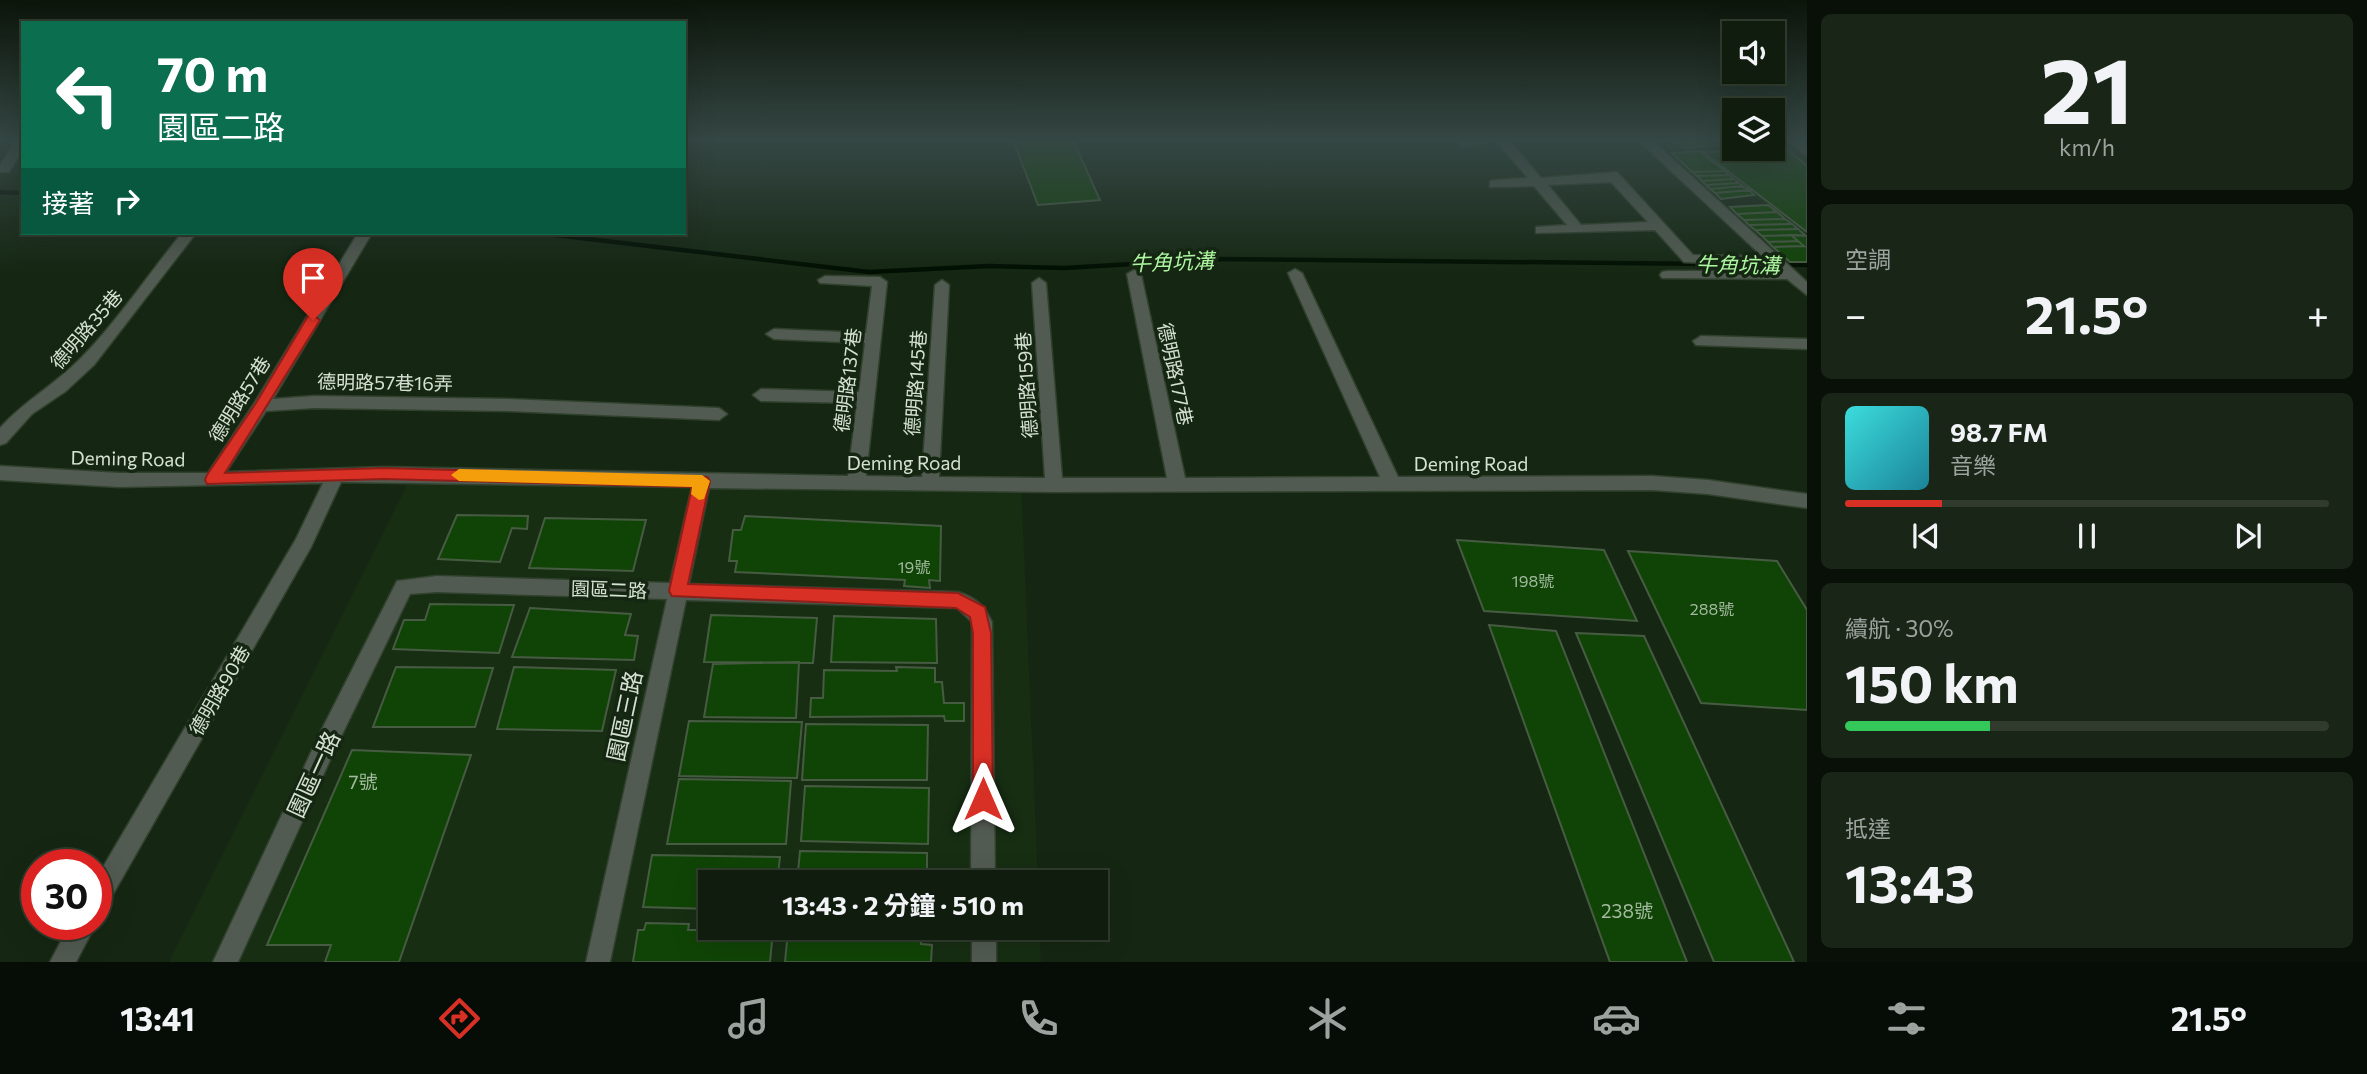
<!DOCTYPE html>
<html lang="zh-TW">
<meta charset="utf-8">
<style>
body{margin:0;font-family:Commissioner,"Noto Sans TC",sans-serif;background:#192617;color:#f1f3f6;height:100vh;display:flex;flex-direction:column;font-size:26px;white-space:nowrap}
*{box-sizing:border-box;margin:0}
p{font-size:23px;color:#9ca29e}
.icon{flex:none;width:38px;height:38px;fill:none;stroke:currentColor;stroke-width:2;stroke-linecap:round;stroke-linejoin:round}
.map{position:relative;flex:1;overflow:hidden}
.side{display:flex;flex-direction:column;gap:14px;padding:14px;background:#091008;width:560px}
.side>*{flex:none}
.hud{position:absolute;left:21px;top:21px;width:665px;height:214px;border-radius:0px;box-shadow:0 7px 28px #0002,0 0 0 2px #303b2e;background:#0b6e4f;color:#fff;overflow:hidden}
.tools{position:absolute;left:1722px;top:21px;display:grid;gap:14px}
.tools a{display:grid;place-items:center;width:63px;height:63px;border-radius:0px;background:#101d0e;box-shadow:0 7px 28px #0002,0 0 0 2px #303b2e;font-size:35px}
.speed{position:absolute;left:21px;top:849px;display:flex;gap:14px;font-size:35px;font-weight:700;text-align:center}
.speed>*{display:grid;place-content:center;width:91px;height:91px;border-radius:50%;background:#101d0e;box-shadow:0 7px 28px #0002,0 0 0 2px #303b2e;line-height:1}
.speed .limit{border:10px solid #d22;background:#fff;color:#111}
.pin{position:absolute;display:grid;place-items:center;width:60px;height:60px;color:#fff;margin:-72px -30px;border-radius:50% 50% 50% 0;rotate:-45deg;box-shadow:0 0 7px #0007}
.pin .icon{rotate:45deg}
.me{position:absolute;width:77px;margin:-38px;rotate:0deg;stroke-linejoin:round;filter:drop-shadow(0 0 5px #0008)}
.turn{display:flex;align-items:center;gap:24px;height:147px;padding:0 21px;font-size:32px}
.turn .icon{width:91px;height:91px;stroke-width:2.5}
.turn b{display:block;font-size:49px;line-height:60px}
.then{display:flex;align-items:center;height:66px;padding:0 21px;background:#0003;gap:14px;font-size:26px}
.big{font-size:52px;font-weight:700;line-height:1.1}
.side .tile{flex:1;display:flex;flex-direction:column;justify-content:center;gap:10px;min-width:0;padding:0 24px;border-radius:10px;background:#192617}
.side .dial{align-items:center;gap:0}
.dial b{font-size:91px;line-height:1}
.song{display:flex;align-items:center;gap:21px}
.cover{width:84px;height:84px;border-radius:10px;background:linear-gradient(135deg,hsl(180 70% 55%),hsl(190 70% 35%))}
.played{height:7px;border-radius:4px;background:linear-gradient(90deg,#d93025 20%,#303b2e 20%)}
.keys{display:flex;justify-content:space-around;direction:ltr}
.heat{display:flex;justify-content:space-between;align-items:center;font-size:38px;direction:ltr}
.charge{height:10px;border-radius:5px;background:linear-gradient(90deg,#34c759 30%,#303b2e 0)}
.trip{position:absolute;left:698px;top:870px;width:410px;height:70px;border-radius:0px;background:#101d0e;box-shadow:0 7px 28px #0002,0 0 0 2px #303b2e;font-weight:700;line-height:70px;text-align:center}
.menu{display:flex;height:112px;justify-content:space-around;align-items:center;background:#060c06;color:#9ca29e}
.menu .icon{width:49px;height:49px}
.menu .active{color:#d93025}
.menu b{font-size:32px;color:#f1f3f6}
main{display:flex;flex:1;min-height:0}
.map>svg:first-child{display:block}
.built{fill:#172e13}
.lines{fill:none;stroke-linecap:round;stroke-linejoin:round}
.stream{stroke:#000e00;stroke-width:4.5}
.building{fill:#104406;stroke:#475b43;stroke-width:2}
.minor-casing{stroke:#30412d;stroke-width:3}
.minor{fill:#525b51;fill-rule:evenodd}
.route{fill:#d93025;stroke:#8d1f18;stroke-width:2}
.slow{fill:#f59e0b}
.labels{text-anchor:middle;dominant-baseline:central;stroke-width:7;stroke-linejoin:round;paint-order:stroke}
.number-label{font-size:16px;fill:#a4baa0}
.street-label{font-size:19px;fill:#d5e1d3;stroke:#152712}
.near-number-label{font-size:19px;fill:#a4baa0}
.water-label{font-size:21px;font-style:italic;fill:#adf6a1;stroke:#152712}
.near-street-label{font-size:23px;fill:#d5e1d3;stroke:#152712}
</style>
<main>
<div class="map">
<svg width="1807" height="962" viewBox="0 0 1807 962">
<rect width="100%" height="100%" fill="#152712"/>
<path class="built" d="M1659,140H1734V149H1773V140H1807V238L1697,151L1673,153Z
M414,471L1021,482L1038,882H710V928H1039L1041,962H169Z"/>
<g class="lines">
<path class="stream" d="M0,192L23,193
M538,233L869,272L989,266L1064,268L1218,259L1807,265"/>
</g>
<path class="building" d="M1013,140H1073L1100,200L1038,205Z
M1675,140H1734V144L1685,148Z
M1773,143H1780L1807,166V232L1703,152L1773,149Z
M1699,151L1700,152L1725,171L1692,172L1672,153Z
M1725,171L1729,175L1697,176L1692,172Z
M1729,175L1734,179L1702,181L1697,176Z
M1734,179L1739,183L1706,185L1702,181Z
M1739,183L1743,186L1710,189L1706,185Z
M1743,186L1749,190L1715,193L1710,189Z
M1749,190L1754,195L1721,199L1715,193Z
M1768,205L1777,212L1737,214L1730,207Z
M1777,212L1785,219L1744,220L1737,214Z
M1785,219L1792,224L1749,225L1744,220Z
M1792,224L1798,229L1755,230L1749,225Z
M1798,229L1805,235L1762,236L1755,230Z
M1791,235L1807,236V262H1790L1773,247L1804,246Z
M1791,235L1798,241L1768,242L1762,236Z
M1798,241L1804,246L1773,247L1768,242Z
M457,515L528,516L527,529L512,528L500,562L438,559Z
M745,516L941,526L940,581L929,580L930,588L904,586L905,580L735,572L737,561H729L733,530H741Z
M545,518L646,520L633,571L529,568Z
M1457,540L1604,550L1637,621L1484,611Z
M1628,551L1777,561L1807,610V710L1701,703Z
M430,604L514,605L499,653L393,649L404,620H425Z
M530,608L631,614L625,635L638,636L634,660L512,657Z
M711,615L817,618L813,663L704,662Z
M834,616L936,619L937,663L831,662Z
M1489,625L1556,631L1687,962H1610Z
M1576,633L1644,636L1794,962H1714Z
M799,662L796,718L704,717L713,664Z
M396,667L493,668L475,727H373Z
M514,667L616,670L602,731L497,729Z
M896,667L935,668V682H942L944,703H964V721H945L944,716L810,717L811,698H823L824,670L897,671Z
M689,721L802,722L797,778L679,776Z
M806,724L928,725L927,780H802Z
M352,750L471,755L399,962H325L331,945H267Z
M679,779L791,781L786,844H667Z
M805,786L929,788L928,844L801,841Z
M800,851L927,853V882H797Z
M652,855L780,857L777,882H710V909L643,907Z
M646,923L689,924L688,930H773L770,962H633L638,930H644Z
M788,931L920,932L921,944L932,945L931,962H785Z"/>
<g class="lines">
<defs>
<path id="minor" d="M16,140H23V149L9,172H0V165Z
M1460,140H1509L1541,178L1617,172L1693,255L1762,256L1638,140H1652L1807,282V295L1787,279L1662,278L1660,275L1662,272L1667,271H1777L1772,265L1684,262L1655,230L1536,233V227L1567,225L1534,186L1490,187V181L1495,180L1528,178L1496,141L1465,146L1461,145ZM1611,182L1648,222L1581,225L1548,185Z
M1786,140H1800L1807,146V156Z
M182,233H196L94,365L66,391L32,414L6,443L0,445V428C24,401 56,384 81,358C116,323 150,272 182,233Z
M358,233H372L273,399L314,396L508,399L719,408L727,414L719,420L508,411L314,408L266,411L226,472L384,467L848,476L857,403L761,401L753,395L761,389L859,392L865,343L774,339L766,334L774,329L866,333L872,286L820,283L818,280L825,276L880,277L887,282L866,476L922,477L935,285L942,280L949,285L939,477L1045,478L1032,283L1039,278L1046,283L1062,478H1167L1127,274L1134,270L1141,274L1185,478L1380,477L1288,273L1295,269L1302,273L1398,477L1652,476L1708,480L1807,494V508L1708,494L1652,490L1054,492L709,488L689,584L958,592C976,598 984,605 992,622L995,882H971L972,622L957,608L686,600L610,962H586L667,599L437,592L410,594L336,747L238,962H213L320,733L397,581L437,576L670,583L692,487L341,482L311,547L104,910L96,914V879L296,539L323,483L119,487L0,480V466L119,473H208L255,402Z
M1701,336L1807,339V349L1696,345L1693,341Z
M70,924H96L76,962H50Z
M972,928H996V962H972Z"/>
</defs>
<use href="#minor" class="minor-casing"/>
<use href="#minor" class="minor"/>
</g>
<linearGradient id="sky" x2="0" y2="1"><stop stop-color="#0c150a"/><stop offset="0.51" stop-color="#354744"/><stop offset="1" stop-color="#354744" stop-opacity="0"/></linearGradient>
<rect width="1807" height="275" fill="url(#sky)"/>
<path class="route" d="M313,315L320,320L225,473L384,468L707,477L710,481L688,584L958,593L985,607L991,633L993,799L990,806L983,809L976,806L973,799V633L970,617L956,608L672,596L669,591L692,487L384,479L207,484L205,480L207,475L256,403L308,316Z"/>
<path class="slow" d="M459,469L702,475L710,481L704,499L699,500L691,494L692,487L459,481L451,475Z"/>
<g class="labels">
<g class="number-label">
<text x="914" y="566">19號</text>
<text x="1533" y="580">198號</text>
<text x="1712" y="608">288號</text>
</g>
<g class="street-label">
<text transform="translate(86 329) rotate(-49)">德明路35巷</text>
<text transform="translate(1176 374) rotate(78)">德明路177巷</text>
<text transform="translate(847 380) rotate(-83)">德明路137巷</text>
<text transform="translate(385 382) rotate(1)">德明路57巷16弄</text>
<text transform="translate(915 383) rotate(-86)">德明路145巷</text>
<text transform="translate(1026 385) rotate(-94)">德明路159巷</text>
<text transform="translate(239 399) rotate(-58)">德明路57巷</text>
<text transform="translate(128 458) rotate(1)">Deming Road</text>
<text x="904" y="462">Deming Road</text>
<text x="1471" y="463">Deming Road</text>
<text transform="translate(609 589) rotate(2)">園區二路</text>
<text transform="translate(219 690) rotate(-60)">德明路90巷</text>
</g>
<g class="near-number-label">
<text x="363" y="781">7號</text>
<text x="1627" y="910">238號</text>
</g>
<g class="water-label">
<text transform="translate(1172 261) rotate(-2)">牛角坑溝</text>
<text transform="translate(1738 264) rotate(1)">牛角坑溝</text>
</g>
<g class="near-street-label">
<text transform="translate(624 716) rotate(-78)">園區三路</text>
<text transform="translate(313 774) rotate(-65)">園區一路</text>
</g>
</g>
</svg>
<div class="tools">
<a><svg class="icon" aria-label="sound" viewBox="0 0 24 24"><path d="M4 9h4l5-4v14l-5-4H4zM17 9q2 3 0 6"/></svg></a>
<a><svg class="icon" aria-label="layers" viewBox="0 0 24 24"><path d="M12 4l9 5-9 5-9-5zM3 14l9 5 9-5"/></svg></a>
</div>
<div class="speed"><div class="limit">30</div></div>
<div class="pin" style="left:313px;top:320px;background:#d93025"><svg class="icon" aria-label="arrive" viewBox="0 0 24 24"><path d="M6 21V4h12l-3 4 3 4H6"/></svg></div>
<svg class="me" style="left:983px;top:799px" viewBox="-20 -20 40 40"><path d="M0-17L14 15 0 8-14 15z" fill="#d93025" stroke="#fff" stroke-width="4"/></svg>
<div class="trip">13:43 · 2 分鐘 · 510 m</div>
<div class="hud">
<div class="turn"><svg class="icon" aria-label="left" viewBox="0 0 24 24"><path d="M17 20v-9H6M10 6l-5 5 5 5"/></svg><div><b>70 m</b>園區二路</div></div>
<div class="then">接著<svg class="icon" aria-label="right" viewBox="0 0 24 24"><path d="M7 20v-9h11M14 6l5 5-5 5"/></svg></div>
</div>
</div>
<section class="side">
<div class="tile dial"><b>21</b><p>km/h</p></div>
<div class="tile"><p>空調</p>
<div class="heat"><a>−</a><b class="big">21.5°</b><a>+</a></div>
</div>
<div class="tile">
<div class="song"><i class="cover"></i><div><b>98.7 FM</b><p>音樂</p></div></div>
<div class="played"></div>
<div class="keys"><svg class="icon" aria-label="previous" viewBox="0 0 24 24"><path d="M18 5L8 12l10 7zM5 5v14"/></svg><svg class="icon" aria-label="pause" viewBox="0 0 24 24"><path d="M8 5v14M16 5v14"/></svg><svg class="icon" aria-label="next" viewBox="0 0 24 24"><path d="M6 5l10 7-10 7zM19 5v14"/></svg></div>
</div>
<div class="tile"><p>續航 · 30%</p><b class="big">150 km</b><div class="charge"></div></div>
<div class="tile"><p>抵達</p><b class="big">13:43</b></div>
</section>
</main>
<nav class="menu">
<b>13:41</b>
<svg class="icon active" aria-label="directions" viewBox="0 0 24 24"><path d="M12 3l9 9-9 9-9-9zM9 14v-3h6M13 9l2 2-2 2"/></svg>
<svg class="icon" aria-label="music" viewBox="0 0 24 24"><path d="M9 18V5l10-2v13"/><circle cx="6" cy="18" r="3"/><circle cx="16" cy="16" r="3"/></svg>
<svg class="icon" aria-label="phone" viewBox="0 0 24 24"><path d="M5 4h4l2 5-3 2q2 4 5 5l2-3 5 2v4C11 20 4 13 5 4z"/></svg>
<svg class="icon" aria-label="climate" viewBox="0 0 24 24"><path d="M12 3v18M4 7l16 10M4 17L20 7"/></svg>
<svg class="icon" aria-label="car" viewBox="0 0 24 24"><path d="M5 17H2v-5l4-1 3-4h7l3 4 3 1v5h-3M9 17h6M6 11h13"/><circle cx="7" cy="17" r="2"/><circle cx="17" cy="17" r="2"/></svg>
<svg class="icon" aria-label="filters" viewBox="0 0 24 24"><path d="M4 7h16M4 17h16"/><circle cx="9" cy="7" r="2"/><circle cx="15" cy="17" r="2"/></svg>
<b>21.5°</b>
</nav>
